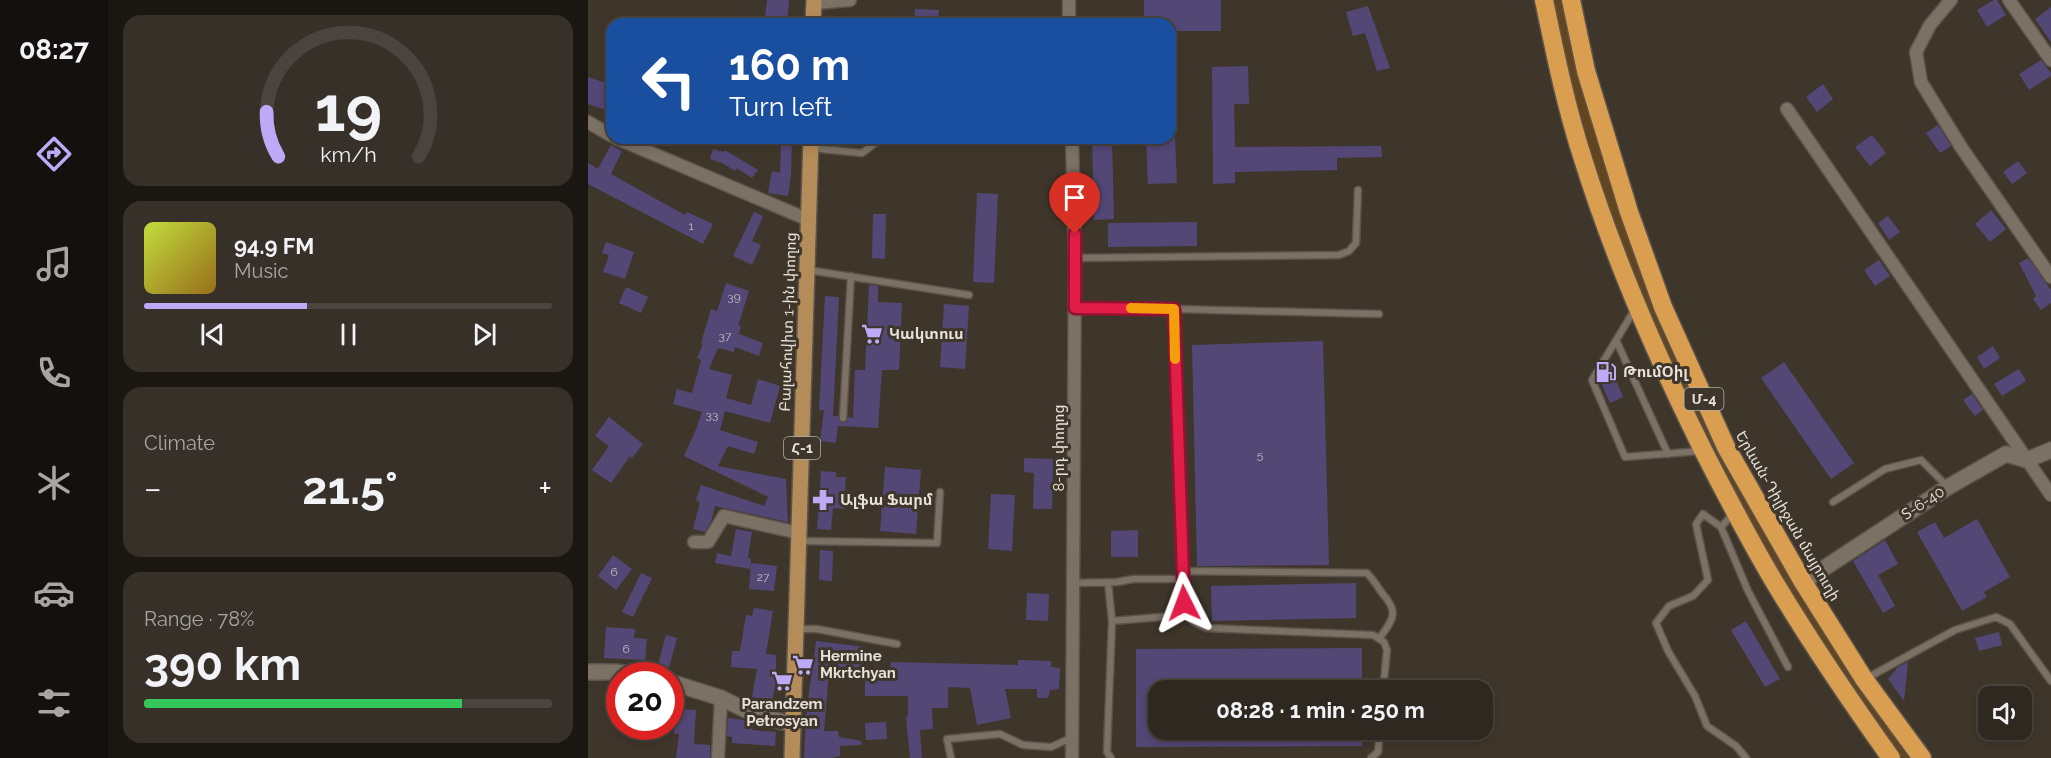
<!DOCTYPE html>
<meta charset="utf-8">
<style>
body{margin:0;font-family:Raleway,"Noto Sans Armenian",sans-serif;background:#373029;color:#f1f3f6;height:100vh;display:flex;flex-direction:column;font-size:22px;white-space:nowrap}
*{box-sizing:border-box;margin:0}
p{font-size:20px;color:#a7a6a5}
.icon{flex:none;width:33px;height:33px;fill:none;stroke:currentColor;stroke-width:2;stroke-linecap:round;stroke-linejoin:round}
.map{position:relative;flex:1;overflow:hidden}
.drawer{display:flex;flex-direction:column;gap:15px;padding:15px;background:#1a1612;width:480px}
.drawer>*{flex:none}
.banner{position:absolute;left:18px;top:18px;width:570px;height:126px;border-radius:18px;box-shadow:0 3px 9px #0003,0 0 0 2px #4a443e;background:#1a4fa0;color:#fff;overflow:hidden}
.buttons{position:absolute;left:1390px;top:686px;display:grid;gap:12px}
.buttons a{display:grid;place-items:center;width:54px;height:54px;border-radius:12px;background:#2f2820;box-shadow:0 3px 9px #0003,0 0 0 2px #4a443e;font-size:30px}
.speed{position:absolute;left:18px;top:662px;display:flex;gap:12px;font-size:30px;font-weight:700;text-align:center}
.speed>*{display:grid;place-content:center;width:78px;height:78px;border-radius:50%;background:#2f2820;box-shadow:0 3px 9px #0003,0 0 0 2px #4a443e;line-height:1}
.speed .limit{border:9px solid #d22;background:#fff;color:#111}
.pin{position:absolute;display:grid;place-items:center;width:51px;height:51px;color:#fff;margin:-62px -26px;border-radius:50% 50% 50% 0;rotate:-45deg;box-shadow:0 0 6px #0007}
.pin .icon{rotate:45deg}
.me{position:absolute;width:66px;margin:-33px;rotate:357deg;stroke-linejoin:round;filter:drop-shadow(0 0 4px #0008)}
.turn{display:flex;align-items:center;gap:21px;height:126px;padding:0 24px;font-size:27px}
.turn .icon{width:78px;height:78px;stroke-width:2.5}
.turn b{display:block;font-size:42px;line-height:51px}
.big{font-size:45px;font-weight:700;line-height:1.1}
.drawer .widget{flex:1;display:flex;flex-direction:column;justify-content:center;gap:9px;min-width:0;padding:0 21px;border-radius:18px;background:#373029}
.drawer .dial{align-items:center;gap:0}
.dial svg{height:156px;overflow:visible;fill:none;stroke:#4a443e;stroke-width:7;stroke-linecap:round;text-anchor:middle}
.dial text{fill:#f1f3f6;stroke:none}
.song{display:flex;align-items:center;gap:18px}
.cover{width:72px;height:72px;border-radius:9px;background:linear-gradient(135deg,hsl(70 70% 55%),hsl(40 70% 35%))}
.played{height:6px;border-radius:3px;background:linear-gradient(90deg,#bcaaf6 40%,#4a443e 40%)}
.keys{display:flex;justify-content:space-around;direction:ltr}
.heat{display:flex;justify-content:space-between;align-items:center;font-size:33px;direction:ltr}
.charge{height:9px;border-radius:4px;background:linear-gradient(90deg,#34c759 78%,#4a443e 0)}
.trip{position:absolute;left:560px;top:680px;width:345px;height:60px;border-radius:18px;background:#2f2820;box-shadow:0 3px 9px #0003,0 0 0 2px #4a443e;font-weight:700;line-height:60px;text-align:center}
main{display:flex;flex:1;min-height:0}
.dock{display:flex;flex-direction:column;width:108px;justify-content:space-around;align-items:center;background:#13100d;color:#a7a6a5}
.dock .icon{width:42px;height:42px}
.dock .active{color:#bcaaf6}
.dock b{font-size:27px;color:#f1f3f6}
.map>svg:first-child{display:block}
.grass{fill:#62441e}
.building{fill:#534776}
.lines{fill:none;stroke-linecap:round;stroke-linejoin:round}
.lane-casing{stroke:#5c544b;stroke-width:9}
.street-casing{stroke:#5c544b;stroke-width:15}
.secondary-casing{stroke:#5c544b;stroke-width:18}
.primary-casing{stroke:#5c544b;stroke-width:18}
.highway-casing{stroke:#5c544b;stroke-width:21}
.lane{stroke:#7c7165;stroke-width:6}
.street{stroke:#7c7165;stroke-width:12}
.secondary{stroke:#7c7165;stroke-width:15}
.primary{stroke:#b48c59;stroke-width:15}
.highway{stroke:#da9e51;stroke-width:18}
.route-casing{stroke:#92132f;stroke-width:15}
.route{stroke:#e11d48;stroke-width:10}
.slow{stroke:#f59e0b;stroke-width:10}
.labels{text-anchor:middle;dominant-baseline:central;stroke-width:6;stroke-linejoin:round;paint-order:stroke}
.number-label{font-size:12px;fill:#c3bbc2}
.shield{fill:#3f362b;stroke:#b5aea6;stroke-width:1.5}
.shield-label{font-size:14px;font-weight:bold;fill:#e8e2db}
.street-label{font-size:15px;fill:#e8e2db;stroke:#3f362b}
.poi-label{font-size:15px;font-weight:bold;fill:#e8e2db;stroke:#3f362b;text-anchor:start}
</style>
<main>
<nav class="dock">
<b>08:27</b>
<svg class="icon active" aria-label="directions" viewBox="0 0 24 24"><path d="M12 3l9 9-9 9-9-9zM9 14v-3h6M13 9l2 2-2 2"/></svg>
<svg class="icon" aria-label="music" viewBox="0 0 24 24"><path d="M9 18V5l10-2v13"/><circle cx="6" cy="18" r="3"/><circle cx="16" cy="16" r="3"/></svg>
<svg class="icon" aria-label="phone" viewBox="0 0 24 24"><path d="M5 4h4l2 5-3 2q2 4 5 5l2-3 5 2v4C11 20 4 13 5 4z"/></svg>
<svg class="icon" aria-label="climate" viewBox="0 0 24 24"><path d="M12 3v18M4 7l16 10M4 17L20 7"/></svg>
<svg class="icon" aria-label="car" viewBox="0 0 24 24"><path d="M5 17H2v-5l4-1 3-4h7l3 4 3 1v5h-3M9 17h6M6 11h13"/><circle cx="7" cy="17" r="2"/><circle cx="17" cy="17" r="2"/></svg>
<svg class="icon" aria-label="filters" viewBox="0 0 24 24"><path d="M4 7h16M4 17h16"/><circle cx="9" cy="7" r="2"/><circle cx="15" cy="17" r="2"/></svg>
</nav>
<section class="drawer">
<div class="widget dial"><svg viewBox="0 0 100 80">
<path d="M14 69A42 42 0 1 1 86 69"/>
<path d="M14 69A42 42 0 0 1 8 46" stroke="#bcaaf6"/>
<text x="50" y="56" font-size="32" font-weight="700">19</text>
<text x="50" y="72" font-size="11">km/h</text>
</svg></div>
<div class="widget">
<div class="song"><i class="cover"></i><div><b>94.9 FM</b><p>Music</p></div></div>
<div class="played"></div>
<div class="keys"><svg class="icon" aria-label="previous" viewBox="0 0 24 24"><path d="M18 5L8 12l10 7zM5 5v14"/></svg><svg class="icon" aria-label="pause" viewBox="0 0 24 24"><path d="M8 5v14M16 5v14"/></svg><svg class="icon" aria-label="next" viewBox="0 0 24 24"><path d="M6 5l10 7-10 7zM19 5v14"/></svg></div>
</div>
<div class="widget"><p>Climate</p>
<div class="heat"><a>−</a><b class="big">21.5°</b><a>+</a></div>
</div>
<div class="widget"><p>Range · 78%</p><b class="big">390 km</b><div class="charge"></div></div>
</section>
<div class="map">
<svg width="1463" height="758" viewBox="0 0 1463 758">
<rect width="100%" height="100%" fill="#3f362b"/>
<path class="grass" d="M965,0H975L985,53L1152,490L1198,573L1245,647L1293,718L1323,758H1313C1207,624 1125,471 1061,312C1020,211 986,107 965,0Z"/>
<path class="building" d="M179,0H201L199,24H188L189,18L177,17Z
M556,0H633V31H582V24H556Z
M1406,0H1409L1418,15L1399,27L1389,10Z
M780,6L802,68L789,71L777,33L765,36L758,12Z
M1463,7V42L1447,19Z
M327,9L351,10L350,24H326Z
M1453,60L1463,73V76L1441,90L1431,74Z
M660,66L661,104H646L647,147L793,146L794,157L749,158V170L647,172V183L625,184L624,67Z
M0,77L24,85V101L21,111L0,104Z
M1235,84L1245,99L1229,112L1218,97Z
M1350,125L1363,146L1352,153L1338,133Z
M1284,135L1298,153L1282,166L1267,147Z
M193,138H204L203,175L200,196L180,193L184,171L192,173Z
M504,138H524L526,219L506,220Z
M558,138H587L589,183L560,184Z
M23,145L34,151L23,174L97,215L99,212L125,224L115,244L0,184V163L10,169Z
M125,149L136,152L137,150L170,170L164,178L149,168L147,171L134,163L122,159Z
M1430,161L1439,173L1424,184L1415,172Z
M389,193L410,194L406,283L385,282Z
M1403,210L1418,229L1402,242L1387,224Z
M166,212L175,216L164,241L173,245L164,265L145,256Z
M285,214H298L297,259L284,258Z
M1300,216L1312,232L1301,240L1290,223Z
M609,222V246L520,247V223Z
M18,242L46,252L37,279L15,272L21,255L14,253Z
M1440,258L1463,290V303L1453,310L1445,299L1448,296L1431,263Z
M1291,260L1302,276L1287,286L1276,270Z
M138,283L161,291L150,326H153L151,334L175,343L171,356L147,347L146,352L130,348L121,369L144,375L138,398L163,405L170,379L192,386L182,423L137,411L132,430L170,442L166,454L140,446L130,466L198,479L200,522L127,506L123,522L117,532L105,529L112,502L108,500L113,485L176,506L180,497L96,456L107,432L114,412L85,404L89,389L104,393L113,360L109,358L115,344L113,343L123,309L129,311Z
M281,285L290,286V302L314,303L311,370H294L290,428L250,426L248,443L232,441L236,410H231L237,296L251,297L245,416H250L251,421L255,423L259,421L260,417L265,418L267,370H277Z
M38,287L60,297L53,313L31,303Z
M356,304L381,306L377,369L352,367Z
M735,341L741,565L609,566L604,345Z
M1405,346L1412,358L1396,369L1389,357Z
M1196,362L1266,463L1243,479L1173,378Z
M1021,363L1035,397L1022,403L1011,378Z
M1431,369L1438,381L1414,396L1406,384Z
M1384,394L1395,410L1387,416L1375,400Z
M21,417L55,444L44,458L42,456L23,483L4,470L21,446L7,436Z
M436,458L465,459L464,509H445L446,473L436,472Z
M297,467L333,470L328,534L292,531Z
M233,471L248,472V477H258L256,509L245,508L243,530L229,529Z
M403,494L427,495L424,551L400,549Z
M1389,519L1422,577L1396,592L1399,597L1374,611L1329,532L1347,522L1356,538Z
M148,529L164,532L160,558L163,559L162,569L127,563L129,553L143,556Z
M550,530V557H523V531Z
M1297,540L1310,564L1290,575L1307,606L1295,613L1265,561Z
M232,550L245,551L244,581L231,580Z
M25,555L44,569L28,590L10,576Z
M163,563L189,566L186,591L161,589Z
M53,573L64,578L45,617L34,612Z
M768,583V618L624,621L623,586Z
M439,593L461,594L460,621L438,620Z
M166,608L185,611L178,654L188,655V682L184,701L164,697L169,669L143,667L144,651H152L158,615L164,616Z
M1158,621L1192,679L1177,687L1143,630Z
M18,627L47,629L46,638L59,639L57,660L16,658Z
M1411,632L1414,645L1391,651L1387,638Z
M78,635L89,638L81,668L70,665Z
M228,641L277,647L274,675L241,672L236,731H250L251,737L273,741V745L252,746V756L243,758H216L218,715Z
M774,648V690H570V729H774V746L548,747V649Z
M430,660L463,661V667L472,668L471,689L462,690L460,698H449V689H417L423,718L389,725L382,688L360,687V708H344L345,729L332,730L334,758H322L318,717H320V696H277V677L302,678L303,662L430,665Z
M1320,662L1316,701L1300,679L1310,667Z
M88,709L108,710L106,744L122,745V758H88L91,734H86Z
M140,718L156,720L165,724L164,730L188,732L187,746L144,743V737L139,736Z
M298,722L299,739L278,740L277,723Z"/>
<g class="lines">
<defs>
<path id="lane" d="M223,148L274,153L294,138
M487,258L751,255L761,251L768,243L770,190
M220,270L381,295
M487,308L586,309
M1047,309L1004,380L1037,457L1112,451
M1028,340L1080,454
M255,418L263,276
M1245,502L1297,469L1333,460L1360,487
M1144,515L1133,527L1160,591L1200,667
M1133,527L1115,514L1108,524L1120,580L1105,596L1081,606L1068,623L1080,651L1107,696L1119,726L1148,746L1158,758
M212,541L349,543L352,492
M594,571L779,573C785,579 789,586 794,593C812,613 805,619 791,639
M595,579C597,605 589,617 618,628L785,635L796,642L799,650L795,690
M520,582L524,621L519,752L523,758
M486,583L529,582L545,579H595L586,309L791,314
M524,621L597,615
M209,629H229L309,644
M1279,678L1367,630L1408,617L1422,624L1463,681
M363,758L359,739L412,734L435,745L463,747L483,738
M783,758L790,752L792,729"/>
<path id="street" d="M481,0V24
M1363,0L1342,25L1328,52L1333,82L1373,147L1463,277
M1421,0L1463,60
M226,3L262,0
M1199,109L1463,495
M0,122L24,136
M28,138L221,220
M106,542H120L136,516L211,533
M130,758L133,698
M484,758L487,258L484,138"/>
<path id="secondary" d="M1215,582L1360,487L1418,454L1439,460L1463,450
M0,672H28L46,675
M82,682L133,698L170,716L205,724"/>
<path id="primary" d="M225,24L226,0
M204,758L223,138"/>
<path id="highway" d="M956,0C967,53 978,107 995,159C1026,258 1068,355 1114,448C1138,495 1162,542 1190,588C1225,646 1263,702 1303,758
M983,0L998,71L1041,212L1075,307L1138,447L1215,582L1276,679L1334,758"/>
</defs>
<use href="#lane" class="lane-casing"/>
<use href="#street" class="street-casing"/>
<use href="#secondary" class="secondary-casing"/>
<use href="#primary" class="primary-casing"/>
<use href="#highway" class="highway-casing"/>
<use href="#lane" class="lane"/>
<use href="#street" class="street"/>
<use href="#secondary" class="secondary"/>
<use href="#primary" class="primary"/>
<use href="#highway" class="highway"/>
</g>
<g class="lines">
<defs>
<path id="route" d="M487,234V308L586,309L596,603"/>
</defs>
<use href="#route" class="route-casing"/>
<use href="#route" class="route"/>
<path class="slow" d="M543,308L586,309L587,359"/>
</g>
<defs>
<symbol id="supermarket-bare" viewBox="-9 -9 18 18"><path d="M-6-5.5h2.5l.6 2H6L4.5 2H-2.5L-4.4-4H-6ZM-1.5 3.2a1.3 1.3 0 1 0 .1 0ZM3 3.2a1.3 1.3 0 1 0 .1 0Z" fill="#bcaaf6" stroke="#3f362b" stroke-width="2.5" paint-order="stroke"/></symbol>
<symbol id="fuel-bare" viewBox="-9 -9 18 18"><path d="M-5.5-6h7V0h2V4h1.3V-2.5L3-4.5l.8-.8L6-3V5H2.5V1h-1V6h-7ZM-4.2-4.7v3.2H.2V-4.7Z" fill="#bcaaf6" stroke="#3f362b" stroke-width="2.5" paint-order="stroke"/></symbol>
<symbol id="pharmacy-bare" viewBox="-9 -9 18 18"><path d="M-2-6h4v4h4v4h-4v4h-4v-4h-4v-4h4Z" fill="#bcaaf6" stroke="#3f362b" stroke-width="2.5" paint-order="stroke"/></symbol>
</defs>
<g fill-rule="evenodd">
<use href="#supermarket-bare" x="269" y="319" width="30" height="30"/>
<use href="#fuel-bare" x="1003" y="357" width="30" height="30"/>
<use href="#pharmacy-bare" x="220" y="485" width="30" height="30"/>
<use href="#supermarket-bare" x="200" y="650" width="30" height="30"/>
<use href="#supermarket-bare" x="179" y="666" width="30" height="30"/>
</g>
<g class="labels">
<g class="number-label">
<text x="103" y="226">1</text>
<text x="146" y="297">39</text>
<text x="137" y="336">37</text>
<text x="124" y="415">33</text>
<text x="672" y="455">5</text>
<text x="26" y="572">6</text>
<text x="175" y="577">27</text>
<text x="38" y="649">6</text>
</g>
<g class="shield">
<rect x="1096.5" y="388" width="39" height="22" rx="4.5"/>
<rect x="196" y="437" width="36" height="22" rx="4.5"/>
</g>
<g class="shield-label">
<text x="1116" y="399">Մ-4</text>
<text x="214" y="448">Հ-1</text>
</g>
<g class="street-label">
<text transform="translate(200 322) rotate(-88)">Բալահովիտ 1-ին փողոց</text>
<text transform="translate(471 448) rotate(-90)">8-րդ փողոց</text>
<text transform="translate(1335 503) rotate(-33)">Տ-6-40</text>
<text transform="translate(1200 516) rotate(60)">Երևան-Դիլիջան մայրուղի</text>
</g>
<g class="poi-label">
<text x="301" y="334">Կակտուս</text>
<text x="1035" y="372">ԹումՕիլ</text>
<text x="252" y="500">Ալֆա Ֆարմ</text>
<text x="232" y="656">Hermine<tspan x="232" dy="17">Mkrtchyan</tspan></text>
<text x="194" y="704" text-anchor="middle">Parandzem<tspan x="194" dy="17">Petrosyan</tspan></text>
</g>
</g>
</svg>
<div class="buttons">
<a><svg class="icon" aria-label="sound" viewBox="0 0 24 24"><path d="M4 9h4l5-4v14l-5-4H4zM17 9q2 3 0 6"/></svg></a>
</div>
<div class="speed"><div class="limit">20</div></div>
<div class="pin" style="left:487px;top:234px;background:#d93025"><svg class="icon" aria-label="arrive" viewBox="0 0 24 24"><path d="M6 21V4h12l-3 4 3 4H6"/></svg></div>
<svg class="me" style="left:596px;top:603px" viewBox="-20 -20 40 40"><path d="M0-17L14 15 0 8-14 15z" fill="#e11d48" stroke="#fff" stroke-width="4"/></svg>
<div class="trip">08:28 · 1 min · 250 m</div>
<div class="banner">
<div class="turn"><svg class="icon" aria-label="left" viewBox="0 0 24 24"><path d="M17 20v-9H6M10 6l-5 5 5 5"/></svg><div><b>160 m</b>Turn left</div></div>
</div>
</div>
</main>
